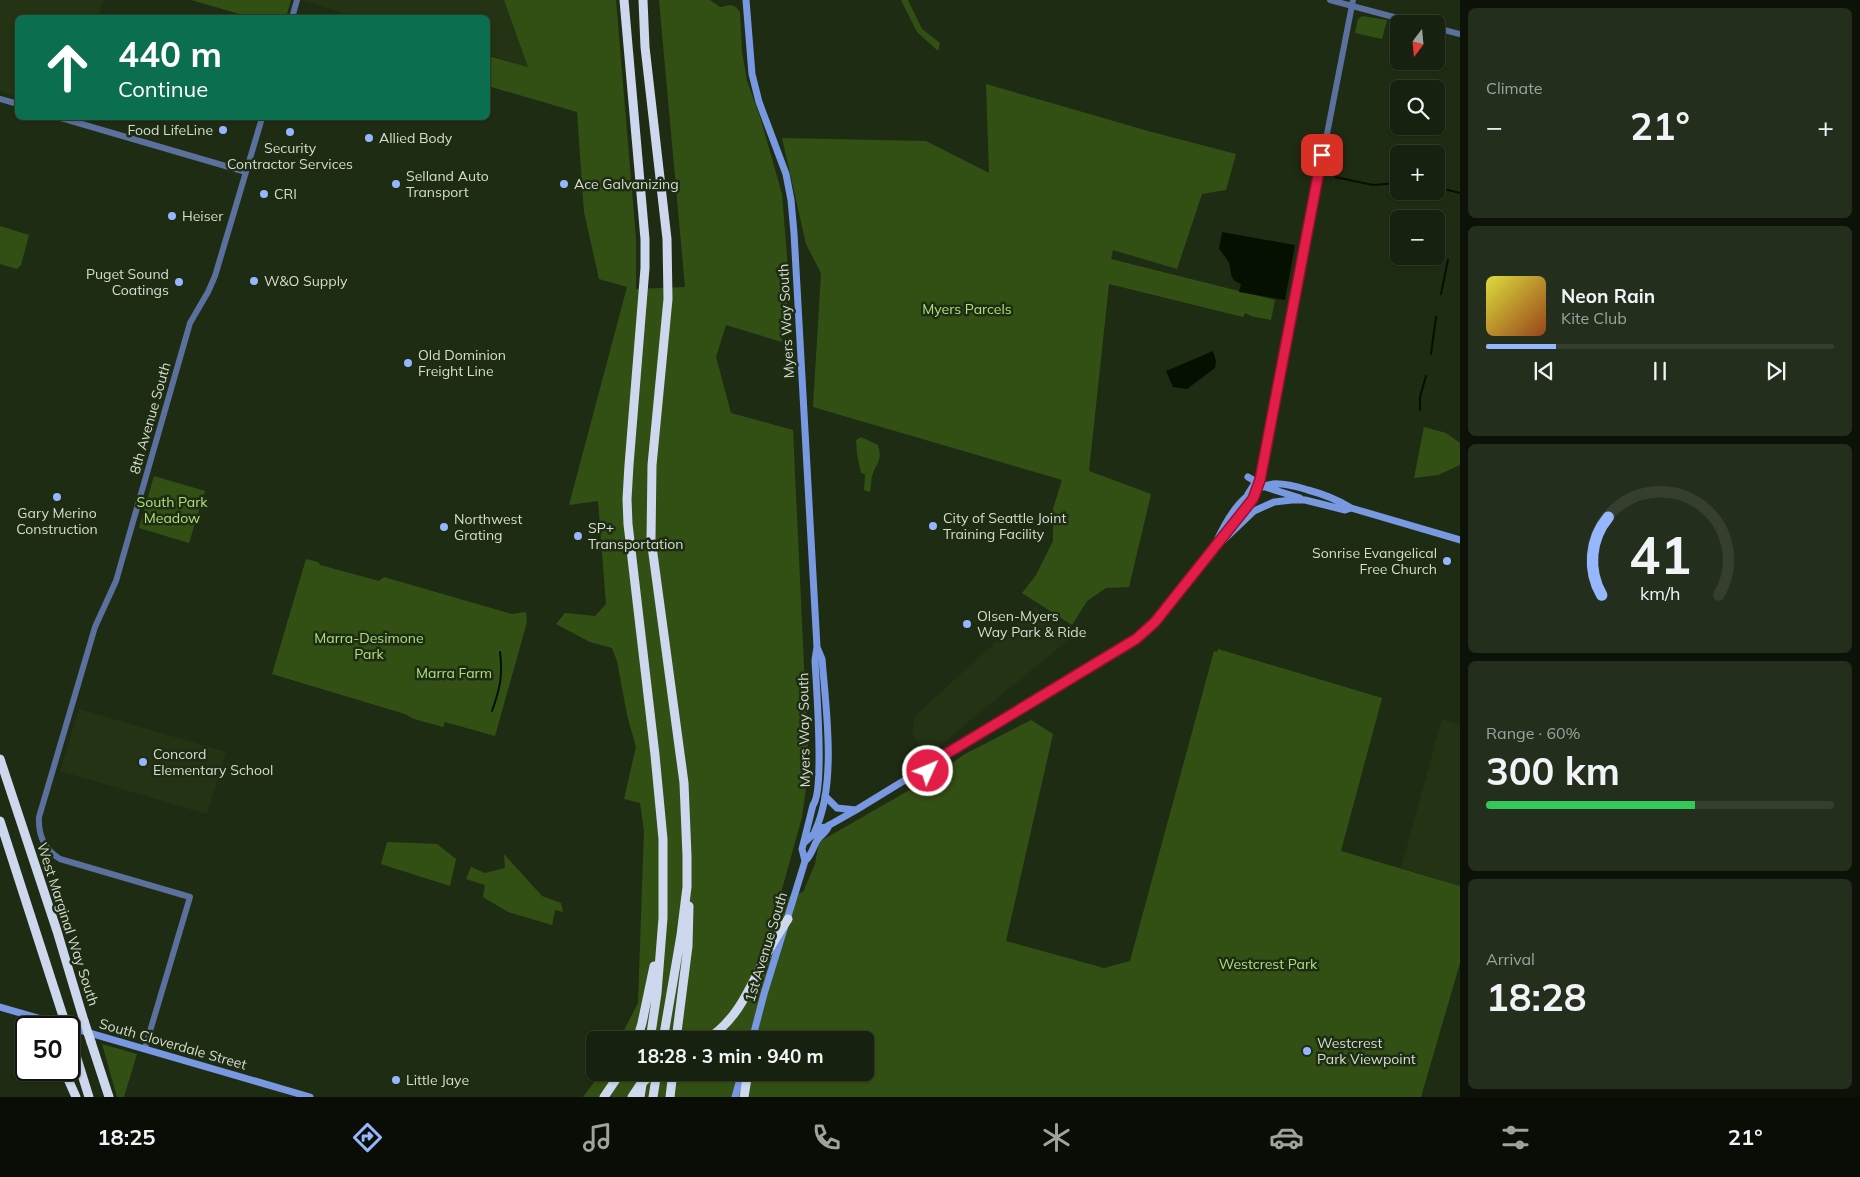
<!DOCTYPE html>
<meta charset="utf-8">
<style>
body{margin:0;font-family:Mulish,sans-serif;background:#242e1d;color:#f1f3f6;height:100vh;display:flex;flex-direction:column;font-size:19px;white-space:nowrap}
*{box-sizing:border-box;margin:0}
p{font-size:16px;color:#9ea39e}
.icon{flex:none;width:28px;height:28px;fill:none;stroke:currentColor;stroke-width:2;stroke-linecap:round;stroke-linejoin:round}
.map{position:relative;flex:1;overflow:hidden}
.details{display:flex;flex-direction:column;gap:8px;padding:8px;background:#0d1208;width:400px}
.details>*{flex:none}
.guide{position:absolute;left:15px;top:15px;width:475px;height:105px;border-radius:8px;box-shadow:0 1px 4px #0004,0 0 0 1px #363e2f;background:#0b6e4f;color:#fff;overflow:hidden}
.needle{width:32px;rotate:196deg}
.tools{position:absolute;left:1390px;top:15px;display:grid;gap:10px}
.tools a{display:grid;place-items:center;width:55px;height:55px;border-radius:8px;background:#17210f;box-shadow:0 1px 4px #0004,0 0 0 1px #363e2f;font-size:25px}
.speed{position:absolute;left:15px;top:1016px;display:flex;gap:10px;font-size:25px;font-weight:700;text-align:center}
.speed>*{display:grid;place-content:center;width:65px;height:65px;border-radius:50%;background:#17210f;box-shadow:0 1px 4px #0004,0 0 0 1px #363e2f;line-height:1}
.speed .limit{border:2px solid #111;border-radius:8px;background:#fff;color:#111}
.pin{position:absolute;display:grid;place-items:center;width:42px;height:42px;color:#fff;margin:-21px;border-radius:10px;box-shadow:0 2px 8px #0006}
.me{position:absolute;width:55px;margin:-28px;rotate:46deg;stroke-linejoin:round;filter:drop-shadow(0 0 4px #0008)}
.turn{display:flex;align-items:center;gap:18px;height:105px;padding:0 20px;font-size:22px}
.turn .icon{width:65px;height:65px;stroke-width:2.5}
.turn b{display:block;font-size:35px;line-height:42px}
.big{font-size:38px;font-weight:700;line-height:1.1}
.details .widget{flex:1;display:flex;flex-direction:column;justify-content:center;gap:8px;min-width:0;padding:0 18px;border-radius:8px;background:#242e1d}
.details .dial{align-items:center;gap:0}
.dial svg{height:130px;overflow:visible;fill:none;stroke:#363e2f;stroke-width:7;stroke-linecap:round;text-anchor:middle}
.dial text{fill:#f1f3f6;stroke:none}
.song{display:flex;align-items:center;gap:15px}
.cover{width:60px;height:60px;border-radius:8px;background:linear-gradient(135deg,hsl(60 70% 55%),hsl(20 70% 35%))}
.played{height:5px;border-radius:2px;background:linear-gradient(90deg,#96b6fd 20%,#363e2f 20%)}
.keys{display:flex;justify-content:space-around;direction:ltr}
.heat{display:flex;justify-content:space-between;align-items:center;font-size:28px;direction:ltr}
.charge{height:8px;border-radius:4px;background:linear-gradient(90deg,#34c759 60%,#363e2f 0)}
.trip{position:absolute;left:586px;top:1031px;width:288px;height:50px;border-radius:8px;background:#17210f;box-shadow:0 1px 4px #0004,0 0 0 1px #363e2f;font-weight:700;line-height:50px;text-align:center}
.tab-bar{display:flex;height:80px;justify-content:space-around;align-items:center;background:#090d06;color:#9ea39e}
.tab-bar .icon{width:35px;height:35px}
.tab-bar .on{color:#96b6fd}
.tab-bar b{font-size:22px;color:#f1f3f6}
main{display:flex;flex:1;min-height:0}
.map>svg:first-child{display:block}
.built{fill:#233314}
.green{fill:#335014}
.water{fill:#061000}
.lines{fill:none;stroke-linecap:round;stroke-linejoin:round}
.stream{stroke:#061000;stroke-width:2}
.tertiary{stroke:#5b709d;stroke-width:6}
.secondary{stroke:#7898e1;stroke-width:7}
.motorway{stroke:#cdd8ee;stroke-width:9}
.motorway-bridge{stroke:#cdd8ee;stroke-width:9}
.route-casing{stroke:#92132f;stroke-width:12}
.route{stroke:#e11d48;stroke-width:9}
.poi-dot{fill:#96b6fd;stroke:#1f2c14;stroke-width:2}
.labels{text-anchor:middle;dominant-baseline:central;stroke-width:5;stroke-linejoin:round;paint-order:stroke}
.poi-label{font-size:14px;fill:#d5decf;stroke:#1f2c14;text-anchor:start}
.park-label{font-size:14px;fill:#ade07e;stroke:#1f2c14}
.street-label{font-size:14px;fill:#d5decf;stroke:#1f2c14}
</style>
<main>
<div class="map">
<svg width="1460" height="1097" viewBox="0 0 1460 1097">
<rect width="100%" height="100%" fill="#1f2c14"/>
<path class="built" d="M0,0H104L98,17L18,18L17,97L0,91Z
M304,0H504L528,67L488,55V18L358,17L303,1Z
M1035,606L1068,640L927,756L912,733L915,716Z
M79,709L226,752L207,814L60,771Z
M1442,719L1460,725V886L1401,868Z"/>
<path class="green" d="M191,0H291L286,17H250Z
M504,0H616L636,239V289L685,287L659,0H710L720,7L731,5L736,7L740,12L742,51L747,81L761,120L782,194L787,257V314L780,323L782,342L726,325L716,357L731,413L793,430L808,752L807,780L802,817L779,900L803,892L815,864L819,842L920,784L965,754L1031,720L1053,734L1006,941L1104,968L1130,961L1214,651L1217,652L1218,649L1382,698L1341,851L1460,886V963L1421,1097H583L601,1073L865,1072V1040H619L638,1003L644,831L640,803L624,799L636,747L627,715L617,661L612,648L590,642L556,624L565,613L595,616L606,604L598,501L569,505L627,287L599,279L584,212L577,112L488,86V56L528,67Z
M901,0H908L922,29L940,43L938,51L917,32Z
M1362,16L1387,20L1382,39L1355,33L1358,19Z
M986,84L1148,131L1236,154L1226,190L1202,194L1177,269L1113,250L1111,259L1275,300L1271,320L1251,316L1245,313L1243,317L1109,284L1089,471L1151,494L1129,587L1106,588L1087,601L1072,625L1022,593L1036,575L1053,541V509L1062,480L813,407L821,273L806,244L782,138L926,141L989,173Z
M0,226L29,235L21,265L17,269L0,264Z
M1424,427L1446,433L1460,443V465L1438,475L1414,478Z
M861,437L878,445C883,462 876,462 872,476C871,481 871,487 870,492L864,490L865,474L861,473L857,454L856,440Z
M154,476L205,491L189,543L139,528Z
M306,559L318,562L320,565L379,581L384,577L512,614L526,612L527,622L495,736L445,722L443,727L414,719L405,714L272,674Z
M387,842L437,844L456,859L450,886L381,864Z
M504,854L542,896L561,903L563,912L555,910L552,925L508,912L483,897L485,885L466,879L471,867L485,873L505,868Z
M102,1044L137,1054L124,1097H117Z"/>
<path class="water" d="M1222,232L1295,245L1285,300L1239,292L1241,284C1229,279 1232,274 1229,263C1227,259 1222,253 1219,249Z
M1213,351L1216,361L1215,368L1187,389L1173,387L1166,371Z"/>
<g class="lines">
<path class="stream" d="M1335,177L1373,185L1399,183
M1436,187L1460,193
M1441,294L1448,260
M1431,354L1436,317
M1420,410V397L1426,376
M492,711C500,689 503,675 500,652"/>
<path class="tertiary" d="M1330,0L1420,24
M292,18L297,0
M1436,28L1460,34
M0,99L18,104
M61,118L246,172
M1260,479L1353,0
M1223,537L1253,499L1258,488
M145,1048L190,897L60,859C45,850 38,835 39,817L95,627L116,581L190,323L208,292L215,276L262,118"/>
<path class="secondary" d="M746,0L752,74L759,102L786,174L791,200L794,233L817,647L815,660C816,684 825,791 813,805L802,849L805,861
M1248,477L1265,487L1300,498
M1248,494L1260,475
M1214,547C1225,522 1242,489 1273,484C1284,483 1298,487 1308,490C1323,494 1338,500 1351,508L1460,540
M905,780C922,778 936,768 945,755
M825,796L837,808L856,810
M815,831C837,784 826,709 822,659L817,647
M805,842L820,828L826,827L856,810L905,780L923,766L995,725L1136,639L1155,622L1213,550L1254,511L1274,502L1292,500H1305L1345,510L1351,508
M0,1007L310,1097
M752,1040L764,994L805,861C812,855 813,846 818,839C823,833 827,832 829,825
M735,1097L742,1072"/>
<path class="motorway" d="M624,0L645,239V268L629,465L627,499L628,524L655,755L663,839V918L657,993L650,1040
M643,0L645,47L667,239L668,299L652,465L651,539L684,783L687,856V887L681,935L663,1040
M0,759L57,931L84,1021
M0,821L63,1016
M48,1028L50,1021
M69,1033L89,1097
M637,1040L642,1023L654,966
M676,1040L688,946L689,906
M706,1040C738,1020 750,987 766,956C772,943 780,931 788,919
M752,1040L753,1036
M91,1042L109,1097
M64,1070L76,1097
M604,1097L621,1072
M640,1097L644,1072
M653,1097L657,1072
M670,1097L673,1072
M744,1097L748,1072"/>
<path class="motorway-bridge" d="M63,1016L67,1028
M84,1021L91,1042
M632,1097L640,1085L654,1072"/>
</g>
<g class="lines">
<defs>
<path id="route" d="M928,771L940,763L946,754L1136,639L1155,622L1253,499L1260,480L1322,155"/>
</defs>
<use href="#route" class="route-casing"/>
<use href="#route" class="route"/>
</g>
<g class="poi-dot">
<circle cx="223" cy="130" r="5"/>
<circle cx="290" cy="132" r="5"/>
<circle cx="369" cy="138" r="5"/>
<circle cx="396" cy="184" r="5"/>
<circle cx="564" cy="184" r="5"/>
<circle cx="264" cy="194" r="5"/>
<circle cx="172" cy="216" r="5"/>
<circle cx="254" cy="281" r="5"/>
<circle cx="179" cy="282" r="5"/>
<circle cx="408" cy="363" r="5"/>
<circle cx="57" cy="497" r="5"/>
<circle cx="933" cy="526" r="5"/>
<circle cx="444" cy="527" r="5"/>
<circle cx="578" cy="536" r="5"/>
<circle cx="1447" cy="561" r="5"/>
<circle cx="967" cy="624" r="5"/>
<circle cx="143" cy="762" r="5"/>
<circle cx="1307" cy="1051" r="5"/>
<circle cx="396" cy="1080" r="5"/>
</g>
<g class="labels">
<g class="poi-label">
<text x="213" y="130" text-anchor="end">Food LifeLine</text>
<text x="379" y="138">Allied Body</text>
<text x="290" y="148" text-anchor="middle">Security<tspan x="290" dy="16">Contractor Services</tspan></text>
<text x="406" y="176">Selland Auto<tspan x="406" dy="16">Transport</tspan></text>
<text x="574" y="184">Ace Galvanizing</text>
<text x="274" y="194">CRI</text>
<text x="182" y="216">Heiser</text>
<text x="169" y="274" text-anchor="end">Puget Sound<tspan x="169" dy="16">Coatings</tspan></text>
<text x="264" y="281">W&amp;O Supply</text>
<text x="418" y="355">Old Dominion<tspan x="418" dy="16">Freight Line</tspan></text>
<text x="57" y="513" text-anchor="middle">Gary Merino<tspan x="57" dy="16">Construction</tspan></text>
<text x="943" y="518">City of Seattle Joint<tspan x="943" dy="16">Training Facility</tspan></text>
<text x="454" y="519">Northwest<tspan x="454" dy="16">Grating</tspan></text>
<text x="588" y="528">SP+<tspan x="588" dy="16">Transportation</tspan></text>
<text x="1437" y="553" text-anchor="end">Sonrise Evangelical<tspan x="1437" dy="16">Free Church</tspan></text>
<text x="977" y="616">Olsen-Myers<tspan x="977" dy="16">Way Park &amp; Ride</tspan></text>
<text x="153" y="754">Concord<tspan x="153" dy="16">Elementary School</tspan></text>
<text x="1317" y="1043">Westcrest<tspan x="1317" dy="16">Park Viewpoint</tspan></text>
<text x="406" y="1080">Little Jaye</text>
</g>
<g class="park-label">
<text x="967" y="309">Myers Parcels</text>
<text x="172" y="502">South Park<tspan x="172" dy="16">Meadow</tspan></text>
<text x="369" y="638">Marra-Desimone<tspan x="369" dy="16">Park</tspan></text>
<text x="454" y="673">Marra Farm</text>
<text x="1268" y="964">Westcrest Park</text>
</g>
<g class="street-label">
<text transform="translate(786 321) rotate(-93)">Myers Way South</text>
<text transform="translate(150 418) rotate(-74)">8th Avenue South</text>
<text transform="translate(804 730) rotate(-91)">Myers Way South</text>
<text transform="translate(68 924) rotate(72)">West Marginal Way South</text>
<text transform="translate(766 947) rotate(-73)">1st Avenue South</text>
<text transform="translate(173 1044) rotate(16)">South Cloverdale Street</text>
</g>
</g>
</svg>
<div class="tools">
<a><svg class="needle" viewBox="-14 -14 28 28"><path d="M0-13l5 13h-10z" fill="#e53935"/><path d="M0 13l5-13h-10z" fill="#9ea39e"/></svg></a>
<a><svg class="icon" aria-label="search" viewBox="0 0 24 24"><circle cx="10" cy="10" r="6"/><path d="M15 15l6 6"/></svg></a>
<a>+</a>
<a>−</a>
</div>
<div class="speed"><div class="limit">50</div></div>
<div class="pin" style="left:1322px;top:155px;background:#d93025"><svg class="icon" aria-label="arrive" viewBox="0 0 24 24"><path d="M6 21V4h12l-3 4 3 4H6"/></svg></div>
<svg class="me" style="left:928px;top:771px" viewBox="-20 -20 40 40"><circle r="17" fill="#e11d48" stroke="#fff" stroke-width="3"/><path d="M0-11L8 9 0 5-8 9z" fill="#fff"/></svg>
<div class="trip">18:28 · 3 min · 940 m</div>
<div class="guide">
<div class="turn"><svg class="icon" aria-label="ahead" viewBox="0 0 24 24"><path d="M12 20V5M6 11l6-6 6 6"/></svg><div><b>440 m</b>Continue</div></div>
</div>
</div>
<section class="details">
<div class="widget"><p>Climate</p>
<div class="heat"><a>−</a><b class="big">21°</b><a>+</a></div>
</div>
<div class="widget">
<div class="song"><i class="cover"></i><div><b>Neon Rain</b><p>Kite Club</p></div></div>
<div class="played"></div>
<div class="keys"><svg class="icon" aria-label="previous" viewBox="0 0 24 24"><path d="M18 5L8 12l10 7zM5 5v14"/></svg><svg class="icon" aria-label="pause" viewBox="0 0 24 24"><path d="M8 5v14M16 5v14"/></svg><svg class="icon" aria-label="next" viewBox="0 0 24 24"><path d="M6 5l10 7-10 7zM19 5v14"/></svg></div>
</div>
<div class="widget dial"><svg viewBox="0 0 100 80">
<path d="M14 69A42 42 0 1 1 86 69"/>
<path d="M14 69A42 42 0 0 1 18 21" stroke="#96b6fd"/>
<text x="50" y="56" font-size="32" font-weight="700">41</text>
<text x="50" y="72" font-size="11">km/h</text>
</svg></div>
<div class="widget"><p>Range · 60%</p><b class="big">300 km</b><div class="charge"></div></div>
<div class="widget"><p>Arrival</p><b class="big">18:28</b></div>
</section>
</main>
<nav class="tab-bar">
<b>18:25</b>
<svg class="icon on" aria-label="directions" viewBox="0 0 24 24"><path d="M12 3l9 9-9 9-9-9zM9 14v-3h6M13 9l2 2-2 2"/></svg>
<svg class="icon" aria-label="music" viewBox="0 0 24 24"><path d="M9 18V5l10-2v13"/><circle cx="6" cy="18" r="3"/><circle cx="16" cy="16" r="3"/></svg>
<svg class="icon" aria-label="phone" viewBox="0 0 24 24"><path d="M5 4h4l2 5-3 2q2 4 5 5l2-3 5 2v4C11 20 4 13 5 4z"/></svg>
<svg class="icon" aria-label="climate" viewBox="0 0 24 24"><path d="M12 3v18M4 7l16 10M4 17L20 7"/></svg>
<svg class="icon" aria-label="car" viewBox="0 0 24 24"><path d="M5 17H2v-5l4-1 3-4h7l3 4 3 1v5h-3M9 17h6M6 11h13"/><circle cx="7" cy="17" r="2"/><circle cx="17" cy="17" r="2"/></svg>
<svg class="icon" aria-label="filters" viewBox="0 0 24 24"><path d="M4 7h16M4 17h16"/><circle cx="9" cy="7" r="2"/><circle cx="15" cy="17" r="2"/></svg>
<b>21°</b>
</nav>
